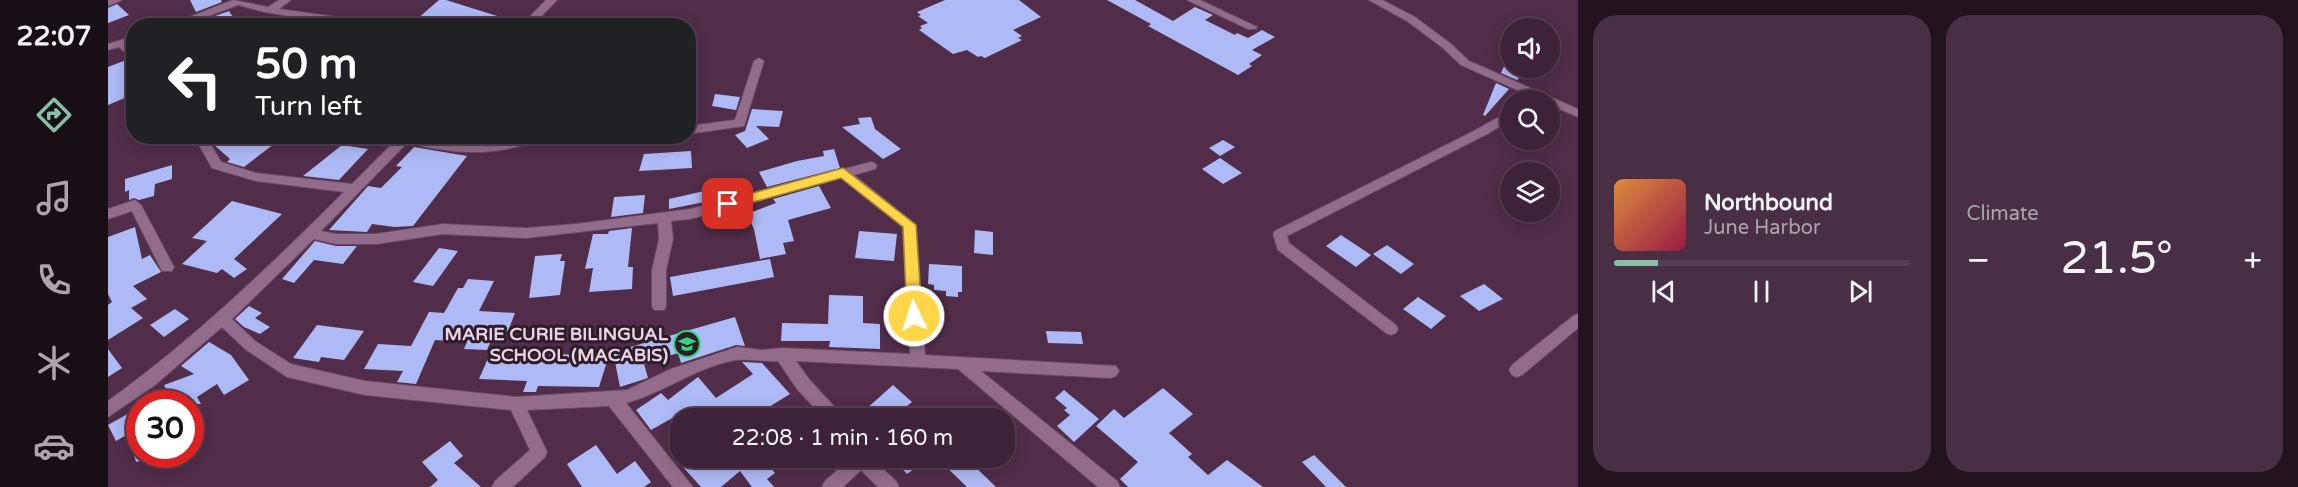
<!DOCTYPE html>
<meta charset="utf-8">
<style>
body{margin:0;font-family:"Varela Round",sans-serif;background:#482f43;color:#f1f3f6;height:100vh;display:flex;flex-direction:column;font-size:22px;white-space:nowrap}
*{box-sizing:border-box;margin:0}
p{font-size:20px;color:#ada4ae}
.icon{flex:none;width:33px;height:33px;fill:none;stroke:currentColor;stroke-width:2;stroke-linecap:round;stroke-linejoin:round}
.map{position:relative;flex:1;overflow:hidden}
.side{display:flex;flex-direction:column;gap:15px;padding:15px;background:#22131f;width:720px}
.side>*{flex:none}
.guide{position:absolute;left:18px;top:18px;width:570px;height:126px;border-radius:24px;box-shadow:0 3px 15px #0003,0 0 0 2px #563f53;background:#202124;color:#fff;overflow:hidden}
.buttons{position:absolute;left:1392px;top:18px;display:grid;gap:12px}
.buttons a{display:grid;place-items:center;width:60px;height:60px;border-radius:50%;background:#3d2238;box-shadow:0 3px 15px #0003,0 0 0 2px #563f53;font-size:30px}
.speed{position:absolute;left:18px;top:390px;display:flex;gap:12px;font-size:30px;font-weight:700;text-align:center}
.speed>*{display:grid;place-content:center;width:78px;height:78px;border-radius:50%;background:#3d2238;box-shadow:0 3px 15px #0003,0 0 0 2px #563f53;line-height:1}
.speed .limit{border:9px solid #d22;background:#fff;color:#111}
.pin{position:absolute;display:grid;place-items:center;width:51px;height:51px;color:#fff;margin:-26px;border-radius:12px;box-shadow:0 3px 9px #0006}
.me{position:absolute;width:66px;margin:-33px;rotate:356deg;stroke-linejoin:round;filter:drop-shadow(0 0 4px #0008)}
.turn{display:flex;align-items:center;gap:21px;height:126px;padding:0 30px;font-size:27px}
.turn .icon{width:78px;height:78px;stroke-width:2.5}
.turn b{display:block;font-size:42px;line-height:51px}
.big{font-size:45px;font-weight:600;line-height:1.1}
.side .card{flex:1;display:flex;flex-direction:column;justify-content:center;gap:9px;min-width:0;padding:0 21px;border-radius:24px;background:#482f43}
.song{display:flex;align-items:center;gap:18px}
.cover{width:72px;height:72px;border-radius:9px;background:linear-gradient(135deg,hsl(30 70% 55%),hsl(340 70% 35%))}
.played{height:6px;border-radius:3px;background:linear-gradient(90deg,#8abfa5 15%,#563f53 15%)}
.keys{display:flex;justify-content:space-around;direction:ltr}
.heat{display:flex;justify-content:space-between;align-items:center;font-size:33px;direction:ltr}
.side .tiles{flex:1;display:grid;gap:15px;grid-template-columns:repeat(2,1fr)}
.trip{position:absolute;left:562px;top:408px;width:345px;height:60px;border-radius:24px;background:#3d2238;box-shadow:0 3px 15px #0003,0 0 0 2px #563f53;font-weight:600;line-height:60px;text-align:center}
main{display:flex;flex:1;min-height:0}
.tab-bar{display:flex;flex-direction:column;width:108px;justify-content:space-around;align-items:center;background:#180e16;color:#ada4ae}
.tab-bar .icon{width:42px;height:42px}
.tab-bar .current{color:#8abfa5}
.tab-bar b{font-size:27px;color:#f1f3f6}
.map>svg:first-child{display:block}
.building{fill:#adbaf5}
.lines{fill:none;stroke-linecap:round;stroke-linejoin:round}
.minor-casing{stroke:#694a63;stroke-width:2}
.minor{fill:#946c8b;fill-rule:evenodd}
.route{fill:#ffd54a;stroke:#a68a30;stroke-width:1.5}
.labels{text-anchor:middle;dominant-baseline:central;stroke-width:6;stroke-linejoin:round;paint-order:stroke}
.poi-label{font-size:18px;font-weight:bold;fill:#ebd4e5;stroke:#2d1d29;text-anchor:end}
</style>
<main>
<nav class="tab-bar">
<b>22:07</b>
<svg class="icon current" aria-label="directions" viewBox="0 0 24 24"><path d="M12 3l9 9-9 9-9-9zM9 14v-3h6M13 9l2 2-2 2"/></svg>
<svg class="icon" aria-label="music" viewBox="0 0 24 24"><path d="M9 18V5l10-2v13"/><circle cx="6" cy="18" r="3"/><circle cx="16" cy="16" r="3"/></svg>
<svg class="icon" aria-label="phone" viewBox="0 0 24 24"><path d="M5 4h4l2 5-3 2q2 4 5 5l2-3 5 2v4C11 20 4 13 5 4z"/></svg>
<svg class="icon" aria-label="climate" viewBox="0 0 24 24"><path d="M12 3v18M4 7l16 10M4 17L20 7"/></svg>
<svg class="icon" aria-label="car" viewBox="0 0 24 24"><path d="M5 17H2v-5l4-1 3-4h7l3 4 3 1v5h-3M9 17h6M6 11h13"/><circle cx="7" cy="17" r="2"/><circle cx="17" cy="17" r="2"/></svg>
</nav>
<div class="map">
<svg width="1470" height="487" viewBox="0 0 1470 487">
<rect width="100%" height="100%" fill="#512d4a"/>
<path class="building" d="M82,0H113L114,2L88,12Z
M331,0H338L412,23L411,26H301Z
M837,0H911L933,17L905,30L914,36L910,38L914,40L877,58L873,56L870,57L859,50L845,54L811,30L814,28L812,26L820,23L810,16L813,15L809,12Z
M999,0H1027L1065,21L1087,7L1105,15L1097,20L1127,35L1129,33L1140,38L1154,30L1167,37L1144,50L1154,55L1141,64L1144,66L1130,75L1040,26L1043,24Z
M9,4L21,15L0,23V8Z
M121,11L131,26H95L93,21Z
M18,60L26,68V94L0,105V67Z
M1396,66L1416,72L1409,80L1393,73Z
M1388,83L1401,89L1377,116L1375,115Z
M607,94L632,97L628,110L604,106Z
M644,109L675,111L671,127L648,126L661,139L639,148L627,135L637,131Z
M763,117L767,129L793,149L775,159L734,127L752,124L750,118Z
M101,136H131L141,145L153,136L170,141L136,167L119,162L122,159L105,144Z
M1115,140L1127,147L1112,156L1101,148Z
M234,145L260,149L231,180L195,176Z
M306,147L359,156L305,226L286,227L264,224L259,232L221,230L260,186L273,188L294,167L288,166Z
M726,149L732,168L659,187L651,172L689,161L716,156L715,151Z
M583,151L584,168L531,171L536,154Z
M1112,158L1134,173L1115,184L1094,169Z
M64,165V179L47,184L46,196L31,200L26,198L21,200V190L17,192V179Z
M711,186L723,208L680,220L686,241L675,243L678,254L652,259L646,229L639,214L668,203L665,199Z
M605,189L607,200L561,209V199Z
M537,195L535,213L503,217L506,197Z
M124,201L174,214L126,259L139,269L126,278L114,269L109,273L74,264L99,241L84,238Z
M27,227L34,259L42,255L53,272L25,286L39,299L23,308L35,318L0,340V305L4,302L0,294V237Z
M524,228L520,267H525L524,289L481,292L485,268L477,269L485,234H500L501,231Z
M867,230L885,232V255L866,253Z
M751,231L789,234L786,261L747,258Z
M1233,235L1263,255L1248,267L1218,246Z
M207,241L228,246H249L235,264L206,260L186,283L174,279Z
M1279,245L1306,264L1293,274L1265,254Z
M331,248L350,251L325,286L305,282Z
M454,254L452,261H457L452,295L421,298L427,256Z
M662,259L666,277L565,296L562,277Z
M821,264L854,266V292H850V297L838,296V291L826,290V285L820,284Z
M360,279L386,281L371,311L407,313L400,331H387L379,350L356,349L359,342L327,340L308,384L289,382L295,371L256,369L270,344L303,346L321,312L336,313L350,288H355Z
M1376,284L1395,299L1371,311L1352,296Z
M721,295L755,296V323L772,324V349L721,347L722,341H673L674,323L720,324Z
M1310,297L1338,316L1323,329L1295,309Z
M141,306L154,313L147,318L162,327L152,334L136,327L127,319Z
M67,309L81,319L56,337L42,325Z
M627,317L637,346L628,345L573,363L570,353L536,364L540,378L512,387L505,352Z
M209,325L256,331L236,360L213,357L211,362L185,358Z
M938,331L973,332L975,344L940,343Z
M101,342L123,355L141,380L116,395L109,384L89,397L93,404H37L59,391L56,385L86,374L73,366Z
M0,349L14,368L0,377Z
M484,351L502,352L491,387L430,386L428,392H415L419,381L371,379L381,356L429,358L430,356L441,357L442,354L483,355Z
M634,362L654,363L682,394L643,418H571L568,416L543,430L528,410L553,393L560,400L590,377L608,398L645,374Z
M785,385L804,402L794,410L804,418H748Z
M1055,388L1085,414L1061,433L1084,454L1080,457L1100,475L1119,460L1155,487H1020L1012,479L1030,462L988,426L1006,409L1016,418Z
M956,390L991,419L966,442L949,426L962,415L956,410L959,408L947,398Z
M32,407V461L28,462L20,434L8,441L0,425Z
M342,441L355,456L346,463L373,487H322L330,480L314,462Z
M488,445L509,474L527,461L543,482L536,487H474L459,464Z
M1206,455L1238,487H1218L1194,462Z
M587,458H654L667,473L659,479L666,487H644L632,471L613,487H593L575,467Z
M785,458H821L799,474Z
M829,458H858L888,487H859Z"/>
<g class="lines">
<defs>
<path id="minor" d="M0,0H14L0,6Z
M125,0L160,7L171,0H183L171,9L272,23L277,26L235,25L156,12L130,5L74,26H58Z
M438,0H449L424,26H413Z
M1079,0H1092L1149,27L1148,29H1140Z
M1261,0H1274L1307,17L1343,44L1361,61L1470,109V117L1442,105V100H1432L1353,65L1335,48L1299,21Z
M26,36V43L20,44L26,51V61L11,47L0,50V44Z
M651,58L656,61L636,126L580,134V126L627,120L646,61Z
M1402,111V120L1381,133L1179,236L1181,243L1288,325L1290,329L1288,333L1283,335L1278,333L1170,250L1165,234L1167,231L1364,132Z
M86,136H98L113,162L148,173L244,184L292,136C318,136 344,146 371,145C387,145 410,135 422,137L424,140L422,143C380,157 342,153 299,143L213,231L228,234H268L335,224L418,228L468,224L582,209L763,162L767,163L769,166L767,169L746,175L808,225L817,355L1008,366L1011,371L1008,376L1003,378L873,371L1009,481L1012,487H990L850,369L688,361L701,379L732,413L734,418H716L689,389L670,361C656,362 638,358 628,360C590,366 554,394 518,403L585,487H565L501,406L419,410L439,452L437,457L405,487H384L387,481L422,450L403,410L257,395L179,377L137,349L114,327L47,385L0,417V401C86,339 161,267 236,192L148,181L104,168ZM733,178L795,227L802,354L674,348L654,350L629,347L563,369L519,390L408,397L257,381L183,364L147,341L124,319L206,239L228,244H268L335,234L418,238L550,223L551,239L544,270V306L546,310H556L558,306V270L565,239L563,221L582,219Z
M27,200L33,205L66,267L64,271H54L24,211L0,219V209Z
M1470,314V328L1414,375L1409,377L1404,375L1401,370L1404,365L1465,316Z
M743,458H763L788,481L791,487H770L753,470L735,487H714L717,481Z"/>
</defs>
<use href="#minor" class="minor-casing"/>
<use href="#minor" class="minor"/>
</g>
<path class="route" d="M735,168L808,225L814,316L812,320H801L799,316L795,227L733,178L620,209L614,204L616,201Z"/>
<defs>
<symbol id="school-ring" viewBox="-11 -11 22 22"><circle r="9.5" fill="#2d1d29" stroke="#31d882" stroke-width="1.5"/><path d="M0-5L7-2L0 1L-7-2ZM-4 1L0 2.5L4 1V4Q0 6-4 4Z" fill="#31d882"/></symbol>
</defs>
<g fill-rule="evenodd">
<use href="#school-ring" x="564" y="329" width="30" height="30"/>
</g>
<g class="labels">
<g class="poi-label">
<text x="560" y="334">MARIE CURIE BILINGUAL<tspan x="560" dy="21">SCHOOL (MACABIS)</tspan></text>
</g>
</g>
</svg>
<div class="buttons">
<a><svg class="icon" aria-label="sound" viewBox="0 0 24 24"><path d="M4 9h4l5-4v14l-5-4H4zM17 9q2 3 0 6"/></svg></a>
<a><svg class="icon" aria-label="search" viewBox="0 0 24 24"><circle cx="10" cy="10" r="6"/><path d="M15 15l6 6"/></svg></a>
<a><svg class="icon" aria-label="layers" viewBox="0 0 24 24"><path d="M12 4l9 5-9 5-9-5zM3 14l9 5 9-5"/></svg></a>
</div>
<div class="speed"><div class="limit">30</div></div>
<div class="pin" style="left:620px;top:204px;background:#d93025"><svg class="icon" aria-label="arrive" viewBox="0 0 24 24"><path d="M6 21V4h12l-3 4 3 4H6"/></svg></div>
<svg class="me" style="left:806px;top:316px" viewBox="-20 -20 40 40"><circle r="17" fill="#ffd54a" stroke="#fff" stroke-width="3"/><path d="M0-11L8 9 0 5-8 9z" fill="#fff"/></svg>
<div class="trip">22:08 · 1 min · 160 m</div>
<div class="guide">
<div class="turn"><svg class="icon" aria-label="left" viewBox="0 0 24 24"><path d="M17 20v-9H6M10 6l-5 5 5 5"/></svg><div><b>50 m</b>Turn left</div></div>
</div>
</div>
<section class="side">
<div class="tiles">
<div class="card">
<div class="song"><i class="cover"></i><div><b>Northbound</b><p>June Harbor</p></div></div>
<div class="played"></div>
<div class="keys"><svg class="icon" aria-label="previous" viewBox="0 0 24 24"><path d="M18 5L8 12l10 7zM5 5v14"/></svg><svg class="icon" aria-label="pause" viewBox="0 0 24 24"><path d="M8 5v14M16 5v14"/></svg><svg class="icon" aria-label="next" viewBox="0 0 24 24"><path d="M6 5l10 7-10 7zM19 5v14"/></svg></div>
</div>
<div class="card"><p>Climate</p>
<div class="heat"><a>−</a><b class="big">21.5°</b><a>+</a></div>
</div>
</div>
</section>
</main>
